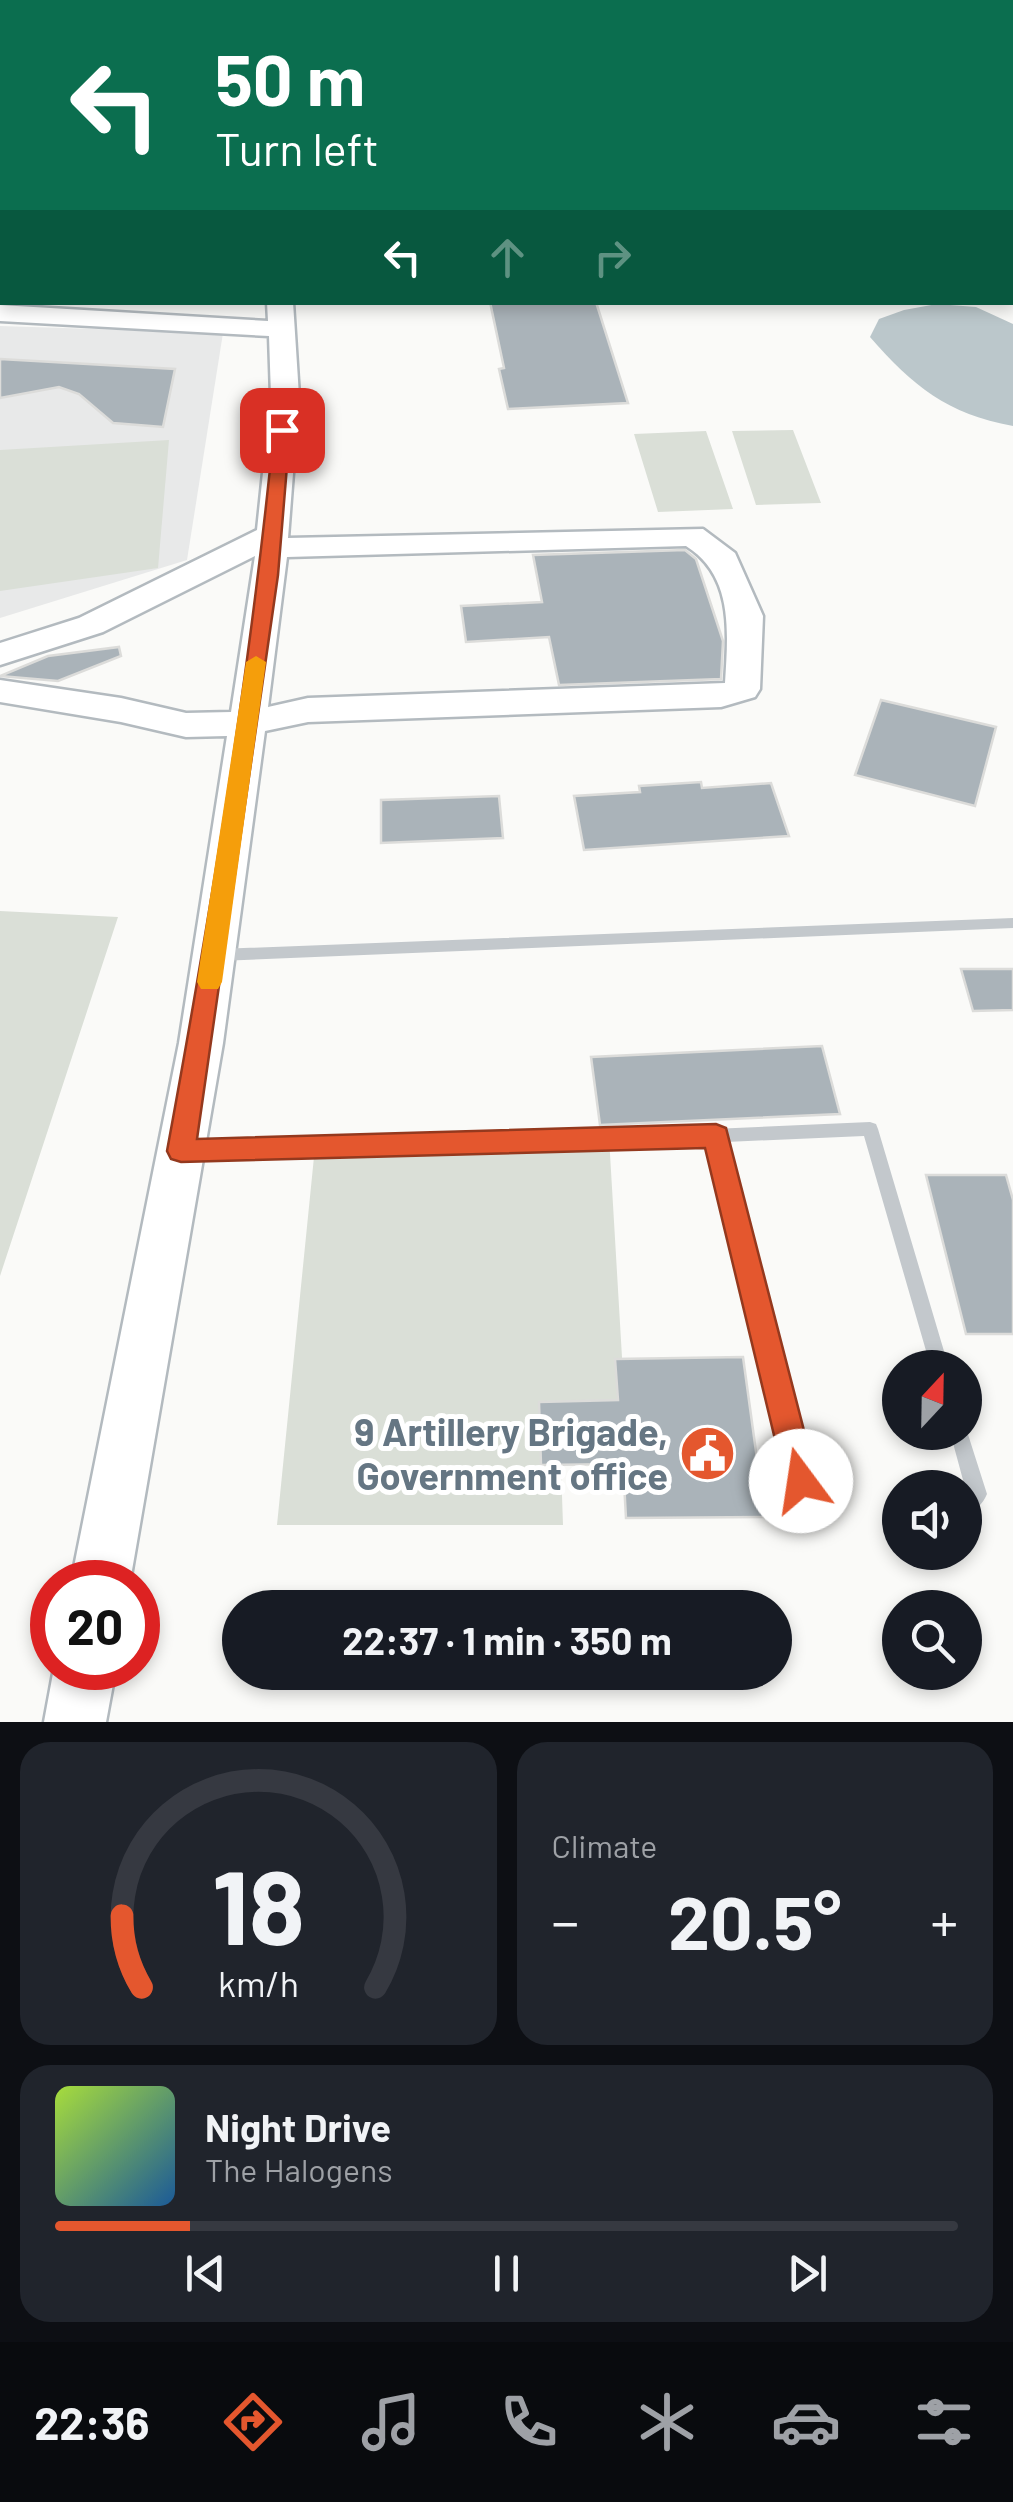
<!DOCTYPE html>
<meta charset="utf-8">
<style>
body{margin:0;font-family:Barlow,sans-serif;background:#20242c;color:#f1f3f6;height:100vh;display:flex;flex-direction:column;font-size:38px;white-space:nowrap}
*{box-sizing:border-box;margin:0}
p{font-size:32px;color:#9ea1a6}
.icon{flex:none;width:55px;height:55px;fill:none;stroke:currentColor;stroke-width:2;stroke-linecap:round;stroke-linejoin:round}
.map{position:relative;height:1722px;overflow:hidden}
.sheet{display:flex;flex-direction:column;gap:20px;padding:20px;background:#0d0f14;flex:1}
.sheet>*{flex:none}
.banner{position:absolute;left:0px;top:0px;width:1015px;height:305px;box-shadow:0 5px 15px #0003;background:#0b6e4f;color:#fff;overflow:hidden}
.needle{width:65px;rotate:22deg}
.controls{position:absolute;left:882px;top:1350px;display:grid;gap:20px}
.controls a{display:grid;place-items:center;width:100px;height:100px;border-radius:50%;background:#171b24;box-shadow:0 5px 15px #0003;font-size:50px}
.speed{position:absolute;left:30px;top:1560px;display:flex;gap:20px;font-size:50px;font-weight:700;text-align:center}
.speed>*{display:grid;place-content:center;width:130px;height:130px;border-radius:50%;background:#171b24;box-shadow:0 5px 15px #0003;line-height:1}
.speed .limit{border:15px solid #d22;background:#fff;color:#111}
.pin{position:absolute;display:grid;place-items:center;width:85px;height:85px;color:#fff;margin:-42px;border-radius:20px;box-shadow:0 5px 15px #0006}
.me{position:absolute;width:110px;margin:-55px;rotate:346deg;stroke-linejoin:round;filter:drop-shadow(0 0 8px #0008)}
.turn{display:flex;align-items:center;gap:35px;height:210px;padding:0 50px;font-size:45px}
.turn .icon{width:130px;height:130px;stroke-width:2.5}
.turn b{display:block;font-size:70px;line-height:85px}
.lanes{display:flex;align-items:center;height:95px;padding:0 50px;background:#0003;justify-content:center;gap:50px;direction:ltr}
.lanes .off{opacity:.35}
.big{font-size:75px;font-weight:700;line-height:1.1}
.sheet .tile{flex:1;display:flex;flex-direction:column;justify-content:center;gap:15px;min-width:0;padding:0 35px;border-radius:30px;background:#20242c}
.sheet .dial{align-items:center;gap:0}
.dial svg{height:260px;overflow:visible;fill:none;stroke:#363941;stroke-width:7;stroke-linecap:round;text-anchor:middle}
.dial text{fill:#f1f3f6;stroke:none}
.song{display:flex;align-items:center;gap:30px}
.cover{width:120px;height:120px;border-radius:15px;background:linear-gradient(135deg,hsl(80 70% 55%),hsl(210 70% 35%))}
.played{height:10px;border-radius:5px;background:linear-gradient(90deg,#e4572e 15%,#363941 15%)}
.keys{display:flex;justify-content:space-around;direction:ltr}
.heat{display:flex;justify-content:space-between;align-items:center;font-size:55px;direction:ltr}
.sheet .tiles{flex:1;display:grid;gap:20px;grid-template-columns:1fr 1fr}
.tile:last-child{grid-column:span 2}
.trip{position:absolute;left:222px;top:1590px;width:570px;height:100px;border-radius:50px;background:#171b24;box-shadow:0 5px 15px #0003;font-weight:700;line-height:100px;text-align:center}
.tabs{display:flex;height:160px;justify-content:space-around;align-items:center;background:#090b0e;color:#9ea1a6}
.tabs .icon{width:70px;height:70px}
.tabs .selected{color:#e4572e}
.tabs b{font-size:45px;color:#f1f3f6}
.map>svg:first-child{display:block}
.built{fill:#e8e9e9}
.green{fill:#dadfd7}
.water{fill:#bbc7cb}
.building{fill:#aab3b9;stroke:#dcdcda;stroke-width:2.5}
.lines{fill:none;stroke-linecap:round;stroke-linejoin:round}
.secondary-casing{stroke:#b3babf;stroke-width:5}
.lane{fill:#c3c8cc;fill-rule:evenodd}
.secondary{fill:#fff;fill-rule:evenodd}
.route{fill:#e4572e;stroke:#94391e;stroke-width:2.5}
.slow{fill:#f59e0b}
.labels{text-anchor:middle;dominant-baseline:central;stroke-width:10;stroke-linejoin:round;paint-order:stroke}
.near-poi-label{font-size:38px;font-weight:bold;fill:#657683;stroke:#fff;text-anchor:end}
</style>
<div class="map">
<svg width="1013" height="1722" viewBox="0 0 1013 1722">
<rect width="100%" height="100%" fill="#fafaf8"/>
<path class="built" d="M0,326L223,333L187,560L0,618Z"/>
<path class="green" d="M793,430L821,503L756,505L732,431Z
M706,431L733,509L658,512L634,434Z
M169,440L158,568L0,591V450Z
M0,911L118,917L0,1276Z
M316,1137H609L625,1408H559L563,1525H277Z"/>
<path class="water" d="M937,304L976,307L1013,324V426C947,414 913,386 870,337L879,319L904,310Z"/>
<path class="building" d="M490,302H596L628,403L508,409L499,369L504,368Z
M0,359L175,369L163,427L113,423L79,394L59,387L0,398Z
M685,550L696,559L723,641L721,679L559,685L549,637L466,642L461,606L542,602L533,555Z
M119,647L121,656L58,681L0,676L48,656Z
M881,700L996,727L975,806L855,775Z
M701,782L702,788L771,783L789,836L584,850L574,796L640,792L639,786Z
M499,796L503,838L381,843V800Z
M961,969H1013V1010L973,1011Z
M822,1046L840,1114L600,1125L591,1057Z
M926,1175H1006L1013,1200V1334H966Z
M743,1357L765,1517L626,1518L623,1464L541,1465L539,1402L618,1400L615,1359Z"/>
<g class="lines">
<defs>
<path id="secondary" d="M185,0H203L205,2H187Z
M267,302H293L299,396L288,538L703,529L735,553L763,616L760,689L755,697L721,707L308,722L265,731L223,1043L130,1582H71L179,1043L227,736L186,737L121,722L0,702V680L121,698L186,713L231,712L255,556L103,632L0,665V643L79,618L257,530L271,396L269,336L0,321V305L268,321ZM686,546C734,576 728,632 725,683L308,698L268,707L287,557Z
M54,1668H116L106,1722H44Z"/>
</defs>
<use href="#secondary" class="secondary-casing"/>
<path class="lane" d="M0,30L2,31V40L0,39Z
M0,61H2V65H0Z
M0,117H2V121H0Z
M1012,147H1013V151H1012Z
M1012,238H1013V242H1012Z
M1013,918V928L219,961L214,959L212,955L214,951L219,949Z
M870,1122L876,1124L878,1129L949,1368H931L864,1136L726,1142L821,1519L818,1526L811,1529L804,1526L801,1519L710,1143L575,1149L187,1158L181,1156L179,1151L181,1146L187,1144L575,1135Z
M965,1425L987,1494C983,1504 975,1511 965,1515L966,1491L950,1432H965Z"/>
<use href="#secondary" class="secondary"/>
</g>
<path class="route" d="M282,426L290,430L278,575L197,1139L716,1124L726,1128L817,1481L812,1492L801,1497L790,1492L785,1481L705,1148L181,1162L171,1159L167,1151C211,912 250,672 274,430Z"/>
<path class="slow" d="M256,656L266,662L222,982L218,989H201L197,982L246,662Z"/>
<defs>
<symbol id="civic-disc" viewBox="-11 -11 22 22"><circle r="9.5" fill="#e4572e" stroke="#fff"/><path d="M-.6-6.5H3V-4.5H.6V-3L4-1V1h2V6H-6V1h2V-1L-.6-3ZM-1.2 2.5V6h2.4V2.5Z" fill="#fff"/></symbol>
</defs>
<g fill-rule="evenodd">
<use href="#civic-disc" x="676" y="1422" width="63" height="63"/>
</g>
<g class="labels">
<g class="near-poi-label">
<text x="668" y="1431">9 Artillery Brigade,<tspan x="668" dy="44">Government office</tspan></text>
</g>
</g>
</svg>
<div class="controls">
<a><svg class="needle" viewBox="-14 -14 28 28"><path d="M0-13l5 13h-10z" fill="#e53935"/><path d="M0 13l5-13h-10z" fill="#9ea1a6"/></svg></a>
<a><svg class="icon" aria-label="sound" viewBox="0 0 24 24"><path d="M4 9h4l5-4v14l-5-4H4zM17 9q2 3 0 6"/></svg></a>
<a><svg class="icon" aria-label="search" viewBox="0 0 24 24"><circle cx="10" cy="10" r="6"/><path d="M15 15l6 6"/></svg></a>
</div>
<div class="speed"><div class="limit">20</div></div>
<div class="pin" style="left:282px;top:430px;background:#d93025"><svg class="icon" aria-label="arrive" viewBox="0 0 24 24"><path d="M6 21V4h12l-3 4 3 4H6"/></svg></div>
<svg class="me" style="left:801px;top:1481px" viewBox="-20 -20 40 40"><circle r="19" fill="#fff"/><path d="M0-13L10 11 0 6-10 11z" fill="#e4572e"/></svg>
<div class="trip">22:37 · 1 min · 350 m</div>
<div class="banner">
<div class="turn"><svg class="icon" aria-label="left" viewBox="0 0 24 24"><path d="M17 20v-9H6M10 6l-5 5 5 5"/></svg><div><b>50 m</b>Turn left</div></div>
<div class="lanes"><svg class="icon" aria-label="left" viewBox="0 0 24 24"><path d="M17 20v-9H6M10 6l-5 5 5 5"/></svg><svg class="icon off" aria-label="ahead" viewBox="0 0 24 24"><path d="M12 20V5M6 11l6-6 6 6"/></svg><svg class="icon off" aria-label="right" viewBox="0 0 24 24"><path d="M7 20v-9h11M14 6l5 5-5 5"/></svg></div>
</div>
</div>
<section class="sheet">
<div class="tiles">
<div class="tile dial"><svg viewBox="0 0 100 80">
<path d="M14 69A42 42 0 1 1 86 69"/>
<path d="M14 69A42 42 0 0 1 8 47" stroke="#e4572e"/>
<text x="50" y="56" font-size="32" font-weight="700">18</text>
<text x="50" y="72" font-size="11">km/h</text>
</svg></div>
<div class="tile"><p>Climate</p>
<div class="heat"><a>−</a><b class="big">20.5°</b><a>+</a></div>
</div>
<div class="tile">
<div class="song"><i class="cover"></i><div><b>Night Drive</b><p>The Halogens</p></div></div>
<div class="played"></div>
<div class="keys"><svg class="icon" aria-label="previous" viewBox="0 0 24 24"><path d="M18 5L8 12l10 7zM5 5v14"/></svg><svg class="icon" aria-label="pause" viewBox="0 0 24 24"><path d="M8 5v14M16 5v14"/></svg><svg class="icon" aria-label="next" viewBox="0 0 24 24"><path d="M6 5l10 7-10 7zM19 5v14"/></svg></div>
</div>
</div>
</section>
<nav class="tabs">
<b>22:36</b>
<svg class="icon selected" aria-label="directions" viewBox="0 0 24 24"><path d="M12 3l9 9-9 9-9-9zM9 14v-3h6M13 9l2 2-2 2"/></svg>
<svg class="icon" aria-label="music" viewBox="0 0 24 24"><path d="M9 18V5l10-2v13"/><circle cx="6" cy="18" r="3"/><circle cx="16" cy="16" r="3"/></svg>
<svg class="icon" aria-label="phone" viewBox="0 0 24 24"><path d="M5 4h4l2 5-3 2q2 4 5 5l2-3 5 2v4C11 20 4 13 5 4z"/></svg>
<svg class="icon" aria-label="climate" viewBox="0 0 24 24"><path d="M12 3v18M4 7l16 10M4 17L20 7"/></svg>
<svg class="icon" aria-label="car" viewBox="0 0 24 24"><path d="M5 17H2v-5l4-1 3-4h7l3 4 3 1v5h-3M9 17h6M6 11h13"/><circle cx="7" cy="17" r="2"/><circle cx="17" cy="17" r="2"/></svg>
<svg class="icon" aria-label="filters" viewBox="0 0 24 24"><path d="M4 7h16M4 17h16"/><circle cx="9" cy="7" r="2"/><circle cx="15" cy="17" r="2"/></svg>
</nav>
